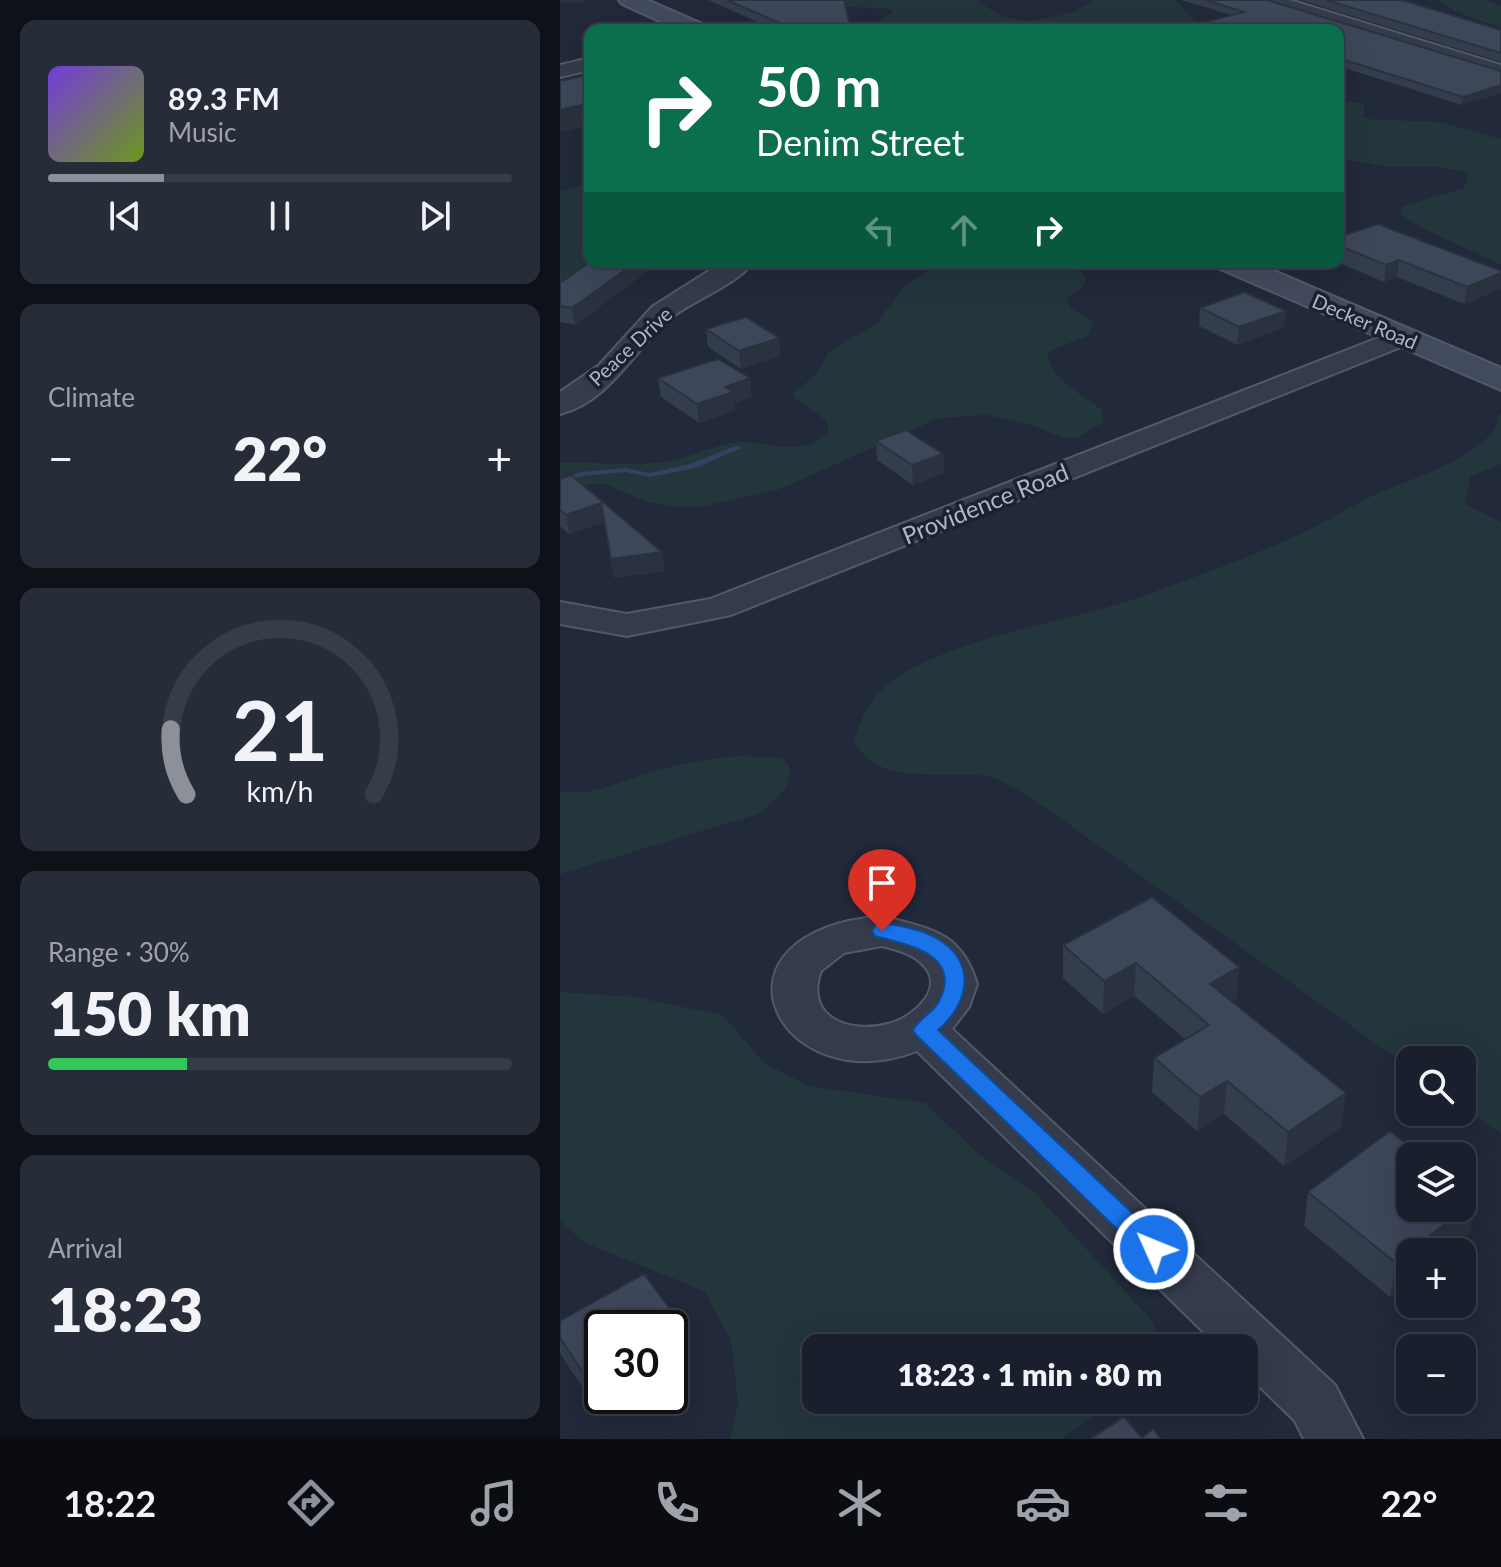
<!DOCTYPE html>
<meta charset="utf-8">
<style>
body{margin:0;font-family:Lato,sans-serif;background:#262c38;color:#f1f3f6;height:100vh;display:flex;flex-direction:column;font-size:30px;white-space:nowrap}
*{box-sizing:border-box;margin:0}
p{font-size:26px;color:#9fa2a9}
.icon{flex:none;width:44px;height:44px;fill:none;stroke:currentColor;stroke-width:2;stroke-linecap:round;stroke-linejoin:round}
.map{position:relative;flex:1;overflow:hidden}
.sheet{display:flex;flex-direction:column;gap:20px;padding:20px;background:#0e1118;width:560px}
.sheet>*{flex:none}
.hud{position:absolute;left:24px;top:24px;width:760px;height:244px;border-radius:16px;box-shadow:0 8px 32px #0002,0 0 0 2px #373d48;background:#0b6e4f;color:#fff;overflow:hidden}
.tools{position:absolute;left:836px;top:1046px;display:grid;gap:16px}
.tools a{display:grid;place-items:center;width:80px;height:80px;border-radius:16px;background:#191f2c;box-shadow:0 8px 32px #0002,0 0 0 2px #373d48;font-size:40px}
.speed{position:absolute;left:24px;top:1310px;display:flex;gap:16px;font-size:40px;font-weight:700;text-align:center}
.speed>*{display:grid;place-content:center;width:104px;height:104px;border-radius:50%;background:#191f2c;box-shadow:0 8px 32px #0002,0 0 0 2px #373d48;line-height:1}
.speed .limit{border:4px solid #111;border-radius:12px;background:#fff;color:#111}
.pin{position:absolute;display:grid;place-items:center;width:68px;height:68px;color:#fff;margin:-82px -34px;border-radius:50% 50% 50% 0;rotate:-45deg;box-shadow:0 0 8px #0007}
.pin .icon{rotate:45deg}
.me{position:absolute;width:88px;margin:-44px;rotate:314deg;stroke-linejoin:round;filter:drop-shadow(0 0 6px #0008)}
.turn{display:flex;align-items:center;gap:28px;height:168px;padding:0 40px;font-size:36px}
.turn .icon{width:104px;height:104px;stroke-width:2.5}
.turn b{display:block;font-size:56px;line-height:68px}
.lanes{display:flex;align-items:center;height:76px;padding:0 40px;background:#0003;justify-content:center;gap:40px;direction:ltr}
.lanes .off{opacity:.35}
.big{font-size:60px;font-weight:800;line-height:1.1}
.sheet .widget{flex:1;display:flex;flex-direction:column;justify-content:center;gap:12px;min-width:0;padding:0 28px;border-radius:16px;background:#262c38}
.sheet .dial{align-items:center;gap:0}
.dial svg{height:208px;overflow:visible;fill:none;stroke:#373d48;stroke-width:7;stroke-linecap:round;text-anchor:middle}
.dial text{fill:#f1f3f6;stroke:none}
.song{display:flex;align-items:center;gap:24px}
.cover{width:96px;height:96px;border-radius:12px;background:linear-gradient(135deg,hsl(260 70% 55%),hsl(80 70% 35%))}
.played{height:8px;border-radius:4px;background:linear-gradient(90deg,#8c9099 25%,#373d48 25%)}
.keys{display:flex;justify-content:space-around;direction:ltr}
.heat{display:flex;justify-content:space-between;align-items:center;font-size:44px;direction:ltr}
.charge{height:12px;border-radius:6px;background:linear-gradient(90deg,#34c759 30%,#373d48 0)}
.trip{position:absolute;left:242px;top:1334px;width:456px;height:80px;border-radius:16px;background:#191f2c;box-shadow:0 8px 32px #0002,0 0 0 2px #373d48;font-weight:800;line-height:80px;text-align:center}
.tab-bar{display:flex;height:128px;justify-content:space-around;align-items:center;background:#0a0c12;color:#9fa2a9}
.tab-bar .icon{width:56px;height:56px}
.tab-bar .on{color:#8c9099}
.tab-bar b{font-size:36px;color:#f1f3f6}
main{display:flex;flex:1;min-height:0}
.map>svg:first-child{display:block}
.green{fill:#23363b}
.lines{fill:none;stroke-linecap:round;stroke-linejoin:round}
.stream{fill:#344262;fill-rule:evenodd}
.street-casing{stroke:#525968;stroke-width:4}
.secondary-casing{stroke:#525968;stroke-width:4}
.street{fill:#343b4a;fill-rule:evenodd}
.secondary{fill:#424a5d;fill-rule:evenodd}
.wall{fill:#343d4d}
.shaded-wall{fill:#2b323f}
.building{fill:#3d475a;stroke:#2b323f;stroke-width:2}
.route{fill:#1a73e8;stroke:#114b97;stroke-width:2}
.labels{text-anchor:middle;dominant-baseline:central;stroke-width:7;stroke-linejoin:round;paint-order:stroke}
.far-street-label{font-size:20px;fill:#afb6c7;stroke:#1a212f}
.street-label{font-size:24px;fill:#afb6c7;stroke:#1a212f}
</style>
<main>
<section class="sheet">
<div class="widget">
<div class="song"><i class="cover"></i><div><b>89.3 FM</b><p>Music</p></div></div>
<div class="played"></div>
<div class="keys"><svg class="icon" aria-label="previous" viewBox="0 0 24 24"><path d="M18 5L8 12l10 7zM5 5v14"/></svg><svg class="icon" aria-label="pause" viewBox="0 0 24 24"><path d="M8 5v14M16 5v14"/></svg><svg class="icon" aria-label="next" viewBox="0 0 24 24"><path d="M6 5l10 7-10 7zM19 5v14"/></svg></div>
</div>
<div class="widget"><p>Climate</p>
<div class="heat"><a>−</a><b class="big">22°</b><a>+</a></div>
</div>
<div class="widget dial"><svg viewBox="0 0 100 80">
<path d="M14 69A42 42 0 1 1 86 69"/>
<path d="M14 69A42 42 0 0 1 8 44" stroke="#8c9099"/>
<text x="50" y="56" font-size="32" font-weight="700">21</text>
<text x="50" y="72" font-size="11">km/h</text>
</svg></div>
<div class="widget"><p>Range · 30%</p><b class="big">150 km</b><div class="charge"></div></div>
<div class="widget"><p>Arrival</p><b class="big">18:23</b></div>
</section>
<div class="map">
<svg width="941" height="1439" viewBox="0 0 941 1439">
<rect width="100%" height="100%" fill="#21293a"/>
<path class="green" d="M288,0H416L441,16L468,21L512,13L533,0H616L642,30H342L320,23L319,20L333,12L331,9L285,7L278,3Z
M879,0H926L941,6V28L897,12Z
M778,100L803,103L805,113L802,116L808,119L881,122L941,139V265L862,228L840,214L843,206L904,188L908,177L906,172L879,167H832L778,159Z
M30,183V247L26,251L30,263L0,293V191Z
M402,262H508L526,278L522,288L511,294L507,301L511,308L533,322L529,335L488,352C489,380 523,394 542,410L544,422L516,438H503L472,425L427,415L379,418L220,489L140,507H114L88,502L44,484L0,486V462C36,462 75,467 110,461C135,456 157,443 182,442C211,442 245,458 268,431L267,421L235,399L233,392L254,377L269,352L317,323L344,286L370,270Z
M941,414V464L910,477L905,504L941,522V1133L902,1106V1060H850V1068L486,808C469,799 445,779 425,776C383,770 316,788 294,740C302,718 309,699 328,684C389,637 501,624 574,599C629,579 685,559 738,535C763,524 784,510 808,498C846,479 916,462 938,424L936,417Z
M179,756L222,758L230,767C231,790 215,801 198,814L0,874V791C33,798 66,778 98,770C125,763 151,758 179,756Z
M0,992L75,997L162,1015L207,1065L250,1086L365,1103L419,1154L474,1192L593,1322L602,1348H256V1400H556L501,1439H170L178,1403L171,1340L144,1291L25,1243L0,1221Z"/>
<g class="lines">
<path class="stream" d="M175,446H178L182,448L135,468L90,477L65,472L23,476L0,483V478L22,472L65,468L90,473L130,464Z"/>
<defs>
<path id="street" d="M702,0H730L941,65V77L705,4Z
M30,58V70L0,77V65Z
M163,262H193C177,285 133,300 111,318C74,349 51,401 0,414V392L38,366L92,307Z
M841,329L851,331L855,337L851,343L171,615L67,636L0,624V602L67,614L150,599Z
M322,916C370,929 401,931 417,984L409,1007L392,1029L775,1385L803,1439H744L735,1421L684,1371V1348H660L357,1051C218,1104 133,933 322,916ZM322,946C338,950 354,954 365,967C385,991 350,1019 328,1024C290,1034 244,1018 261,971L284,953Z"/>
<path id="secondary" d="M59,0H87L145,25L148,30H119L62,4Z
M653,262H693L941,368V390L658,268Z"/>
</defs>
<use href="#street" class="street-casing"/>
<use href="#secondary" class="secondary-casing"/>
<use href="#street" class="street"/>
<use href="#secondary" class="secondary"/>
</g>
<path class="wall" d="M148,0H284L291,30H216Z
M621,0H707L941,71L902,105L778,66V30H645V22L671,15Z
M740,0H842L941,30V62Z
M778,237L941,271V289L904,304L837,277L824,282L777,262H778Z
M30,262L15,325L0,322V283Z
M640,308L724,328L677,345L639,326Z
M146,329L221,356L181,369L148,347Z
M98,378L192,397L174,403L175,410L139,423L101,397Z
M316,441L383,454L384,473L353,485L317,460Z
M0,479L105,571L54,578L44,522L9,534L0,526Z
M503,945L679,967L676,1000L672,1002L781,1127L724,1166L664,1114L637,1131L592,1092L594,1058L625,1039L574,996L543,1014L503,978Z
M748,1192L917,1198L910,1232L830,1297L744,1226Z
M0,1321L126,1349L33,1404L0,1353Z"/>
<path class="shaded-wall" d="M0,0H25L26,2L0,3Z
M941,85V93L902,105L903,97Z
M30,103V125L0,132V110Z
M839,260L837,277L824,282L826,265Z
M76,262H101L15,325L12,308Z
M941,273V289L904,304L907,287Z
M726,311L724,328L677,345L679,327Z
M219,338L221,356L181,369L179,351Z
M190,378L192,397L174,403L175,410L139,423L137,404L165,387Z
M383,454L384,473L353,485L352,465Z
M41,503L44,522L9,534L6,515Z
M102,552L105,571L54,578L51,559Z
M576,963L574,996L543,1014L544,981Z
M679,967L676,1000L647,1017L650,984Z
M667,1081L664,1114L637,1131L640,1097Z
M786,1093L781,1127L724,1166L728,1132Z
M917,1198L910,1232L886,1252H850V1281L830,1297L836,1263Z
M122,1325L126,1349L110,1359V1332Z
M42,1372V1396H47L33,1404L28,1380Z"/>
<path class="building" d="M167,0H284L291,30H236Z
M646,0H707L941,71V85L903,97L778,58V30H670L645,22L684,12Z
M766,0H842L941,30V53Z
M30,74V103L0,110V81Z
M818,224L941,271V273L907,287L839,260L826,265L778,245V237Z
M30,262H76L12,308L0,306V283Z
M684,292L726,311L679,327L640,308Z
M186,317L219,338L179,351L146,329Z
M158,359L190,378L165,387L173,392L137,404L98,378Z
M346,430L383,454L352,465L316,441Z
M11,475L102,552L51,559L41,503L6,515L0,510V479Z
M592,897L679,967L650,984L786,1093L728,1132L667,1081L640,1097L594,1058L649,1025L576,963L544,981L503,945Z
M830,1131L862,1156H850V1208H902V1187L917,1198L836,1263L748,1192Z
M84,1274L122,1325L110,1332V1328H42V1372L28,1380L0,1338V1321Z
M564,1417L582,1438L593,1429L601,1439H530Z"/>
<path class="route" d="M322,923C341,926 360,929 376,938C417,961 410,1003 378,1030L603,1242L607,1249L603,1256L594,1259L585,1256L356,1035L353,1030C360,1017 376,1012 381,997C400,952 343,944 315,936L312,931L315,926Z"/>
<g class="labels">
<g class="far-street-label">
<text transform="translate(805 321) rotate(23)">Decker Road</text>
<text transform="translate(70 346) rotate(-43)">Peace Drive</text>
</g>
<g class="street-label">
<text transform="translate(425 503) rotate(-22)">Providence Road</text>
</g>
</g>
</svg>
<div class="tools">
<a><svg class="icon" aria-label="search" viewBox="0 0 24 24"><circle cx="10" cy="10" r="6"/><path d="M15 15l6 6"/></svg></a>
<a><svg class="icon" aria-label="layers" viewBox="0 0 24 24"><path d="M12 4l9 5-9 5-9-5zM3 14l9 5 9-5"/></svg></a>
<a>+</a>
<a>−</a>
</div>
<div class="speed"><div class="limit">30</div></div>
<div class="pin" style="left:322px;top:931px;background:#d93025"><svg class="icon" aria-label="arrive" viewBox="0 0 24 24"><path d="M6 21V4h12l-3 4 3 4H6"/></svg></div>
<svg class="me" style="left:594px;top:1249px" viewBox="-20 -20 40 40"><circle r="17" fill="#1a73e8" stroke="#fff" stroke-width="3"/><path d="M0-11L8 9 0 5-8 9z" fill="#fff"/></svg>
<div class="trip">18:23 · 1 min · 80 m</div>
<div class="hud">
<div class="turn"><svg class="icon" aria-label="right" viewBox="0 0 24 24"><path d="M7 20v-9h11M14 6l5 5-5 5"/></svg><div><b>50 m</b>Denim Street</div></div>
<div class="lanes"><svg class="icon off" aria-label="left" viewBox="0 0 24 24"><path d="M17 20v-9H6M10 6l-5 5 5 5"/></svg><svg class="icon off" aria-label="ahead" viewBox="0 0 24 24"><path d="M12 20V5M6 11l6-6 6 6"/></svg><svg class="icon" aria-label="right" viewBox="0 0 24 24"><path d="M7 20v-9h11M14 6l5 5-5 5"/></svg></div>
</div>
</div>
</main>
<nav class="tab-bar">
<b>18:22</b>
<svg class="icon on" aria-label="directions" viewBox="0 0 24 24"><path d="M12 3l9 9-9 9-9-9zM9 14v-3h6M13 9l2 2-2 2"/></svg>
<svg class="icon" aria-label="music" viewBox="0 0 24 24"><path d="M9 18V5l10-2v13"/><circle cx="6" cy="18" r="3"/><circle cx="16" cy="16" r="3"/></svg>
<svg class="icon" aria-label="phone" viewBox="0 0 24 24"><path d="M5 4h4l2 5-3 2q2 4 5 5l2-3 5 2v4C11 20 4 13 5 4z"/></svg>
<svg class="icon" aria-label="climate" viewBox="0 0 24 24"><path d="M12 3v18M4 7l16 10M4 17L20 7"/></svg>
<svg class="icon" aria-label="car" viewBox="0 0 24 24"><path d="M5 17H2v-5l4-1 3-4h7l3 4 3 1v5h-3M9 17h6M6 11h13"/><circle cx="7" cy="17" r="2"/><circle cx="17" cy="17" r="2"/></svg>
<svg class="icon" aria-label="filters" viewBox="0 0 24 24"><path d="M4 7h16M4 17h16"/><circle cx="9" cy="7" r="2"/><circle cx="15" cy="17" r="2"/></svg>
<b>22°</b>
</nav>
